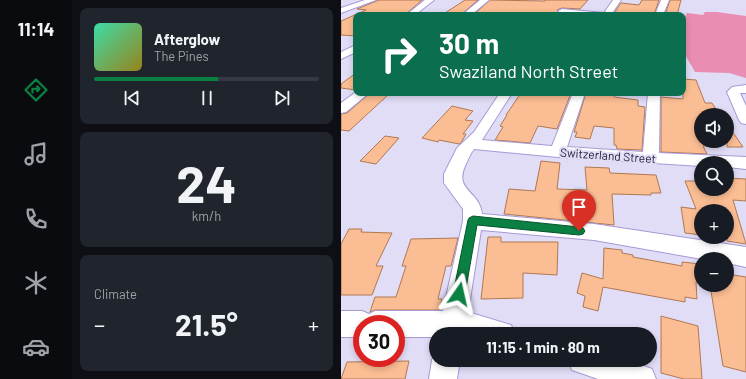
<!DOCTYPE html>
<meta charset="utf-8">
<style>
body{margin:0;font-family:Barlow,sans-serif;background:#20242c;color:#f1f3f6;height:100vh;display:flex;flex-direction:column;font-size:15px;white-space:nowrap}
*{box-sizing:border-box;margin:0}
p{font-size:13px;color:#9ea1a6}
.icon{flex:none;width:22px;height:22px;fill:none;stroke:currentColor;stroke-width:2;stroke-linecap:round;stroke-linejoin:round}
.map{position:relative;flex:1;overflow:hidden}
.sheet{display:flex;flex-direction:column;gap:8px;padding:8px;background:#0d0f14;width:269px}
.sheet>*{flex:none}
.guide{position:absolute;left:12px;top:12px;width:333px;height:84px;border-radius:8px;box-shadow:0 2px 6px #0003;background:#0b6e4f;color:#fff;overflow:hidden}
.fabs{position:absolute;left:353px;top:108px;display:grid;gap:8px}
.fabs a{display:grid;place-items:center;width:40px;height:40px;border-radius:50%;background:#171b24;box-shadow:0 2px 6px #0003;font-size:20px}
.speed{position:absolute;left:12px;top:315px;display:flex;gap:8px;font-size:20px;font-weight:700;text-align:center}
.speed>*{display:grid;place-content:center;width:52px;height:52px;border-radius:50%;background:#171b24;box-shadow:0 2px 6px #0003;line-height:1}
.speed .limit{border:6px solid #d22;background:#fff;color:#111}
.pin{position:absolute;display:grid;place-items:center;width:34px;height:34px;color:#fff;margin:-41px -17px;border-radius:50% 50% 50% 0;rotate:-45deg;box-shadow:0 0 4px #0007}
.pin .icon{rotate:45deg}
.me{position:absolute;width:44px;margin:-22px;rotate:11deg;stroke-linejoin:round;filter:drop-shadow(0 0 3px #0008)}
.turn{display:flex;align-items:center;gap:14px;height:84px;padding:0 20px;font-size:18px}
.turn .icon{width:52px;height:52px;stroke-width:2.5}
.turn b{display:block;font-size:28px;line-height:34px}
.big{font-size:30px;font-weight:700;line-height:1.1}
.sheet .widget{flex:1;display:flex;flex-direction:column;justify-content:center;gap:6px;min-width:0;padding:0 14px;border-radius:8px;background:#20242c}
.sheet .dial{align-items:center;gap:0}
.dial b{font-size:52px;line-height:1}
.song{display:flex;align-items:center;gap:12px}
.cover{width:48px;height:48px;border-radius:6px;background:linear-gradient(135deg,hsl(160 70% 55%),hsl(50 70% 35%))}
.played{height:4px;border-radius:2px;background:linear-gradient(90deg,#0b8043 55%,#363941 55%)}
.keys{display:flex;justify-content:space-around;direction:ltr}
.heat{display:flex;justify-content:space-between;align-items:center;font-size:22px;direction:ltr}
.trip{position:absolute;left:88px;top:327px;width:228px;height:40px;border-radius:20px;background:#171b24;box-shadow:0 2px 6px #0003;font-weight:700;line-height:40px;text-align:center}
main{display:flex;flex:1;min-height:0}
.tab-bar{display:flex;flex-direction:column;width:72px;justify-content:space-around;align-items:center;background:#090b0e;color:#9ea1a6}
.tab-bar .icon{width:28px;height:28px}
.tab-bar .on{color:#0b8043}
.tab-bar b{font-size:18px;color:#f1f3f6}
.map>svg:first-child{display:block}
.green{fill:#e98eb2}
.building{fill:#fbbd93;stroke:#b07851}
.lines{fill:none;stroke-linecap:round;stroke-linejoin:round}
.minor-casing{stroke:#a799d6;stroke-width:2}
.minor{fill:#fff;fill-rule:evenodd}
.route{fill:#0b8043;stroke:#07532c}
.labels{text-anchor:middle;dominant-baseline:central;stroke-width:4;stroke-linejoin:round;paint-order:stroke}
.street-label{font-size:12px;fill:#262038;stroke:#e2ddf7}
</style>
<main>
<nav class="tab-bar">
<b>11:14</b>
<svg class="icon on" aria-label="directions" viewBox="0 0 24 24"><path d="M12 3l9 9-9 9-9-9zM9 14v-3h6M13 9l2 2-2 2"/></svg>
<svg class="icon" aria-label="music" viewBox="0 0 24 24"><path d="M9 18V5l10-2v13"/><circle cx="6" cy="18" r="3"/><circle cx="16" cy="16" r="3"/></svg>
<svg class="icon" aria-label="phone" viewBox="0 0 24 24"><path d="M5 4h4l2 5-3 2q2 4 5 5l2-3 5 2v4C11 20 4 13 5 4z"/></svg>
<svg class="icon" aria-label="climate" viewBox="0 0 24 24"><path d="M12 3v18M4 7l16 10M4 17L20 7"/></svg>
<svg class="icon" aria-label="car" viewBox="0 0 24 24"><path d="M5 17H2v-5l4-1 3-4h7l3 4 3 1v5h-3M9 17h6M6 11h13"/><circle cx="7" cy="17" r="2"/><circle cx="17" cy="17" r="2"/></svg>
</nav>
<section class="sheet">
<div class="widget">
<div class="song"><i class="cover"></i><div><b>Afterglow</b><p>The Pines</p></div></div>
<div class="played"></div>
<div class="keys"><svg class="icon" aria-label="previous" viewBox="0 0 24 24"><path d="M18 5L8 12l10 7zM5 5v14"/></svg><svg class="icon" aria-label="pause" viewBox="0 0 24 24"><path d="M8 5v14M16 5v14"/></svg><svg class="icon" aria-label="next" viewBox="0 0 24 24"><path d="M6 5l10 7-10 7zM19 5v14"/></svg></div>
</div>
<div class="widget dial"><b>24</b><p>km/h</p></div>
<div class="widget"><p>Climate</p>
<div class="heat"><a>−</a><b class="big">21.5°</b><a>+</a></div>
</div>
</section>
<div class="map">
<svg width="405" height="379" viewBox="0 0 405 379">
<rect width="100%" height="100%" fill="#e2ddf7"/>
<path class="green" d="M364,12H376L405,16V78L388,73L354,72L342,51V21L346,13L362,15Z"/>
<path class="building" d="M38,0H81L64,15H15V36L0,35V21L25,10L16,9Z
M124,0H137L120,15H105L108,13H104Z
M149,0L204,1V0H247L239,9L221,8L216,10L222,15H132Z
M301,0H318L313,15H272L280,3L298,5Z
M329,0H340L336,15H324Z
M15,73V90L0,88V84Z
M342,79L355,80L364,103H371L378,114H360V141H365L369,146H362L366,154L320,152V97L342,99Z
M29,93L47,95L8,131L0,130V114L6,113Z
M180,93H230L216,129L197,126L189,143L154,140L162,127L159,126L166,115H165Z
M245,93H273V97L297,100V106L304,107L301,150L276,149L275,145H273V128L253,126L249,139L234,137L236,132H233Z
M111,106L132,111L124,120L132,121L122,134H125L120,143L118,144L98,140L97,142L81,138Z
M386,124L402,147H386Z
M44,136L58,138L35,164L19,161Z
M200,161L219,163L216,189L246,190L244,167L268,168L269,173L315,175L320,193H310V195L271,194L273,225L163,214L168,189L194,191Z
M386,178L405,179V201L392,200L405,244L386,241V211H360V235L344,233L340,207L355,209L344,181H360V189H386Z
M8,229H21L20,232L51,233L35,266H42L31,295H0V244Z
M147,237H160V242H217L216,275L182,273V298L140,299Z
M117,238L110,266H105L97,299H101L99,310H34L29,312L34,297H55L65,266H61L70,239Z
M263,248L281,250V253L292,255V257L341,266V262L360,264V282H355L356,299L344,297V302L262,287L257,311L242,307L244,296L236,293L241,273L262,279Z
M386,274L405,277V372L382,366L369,285H386Z
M320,316L357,326L361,379H343L320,373Z
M68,361L64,379H0L6,362Z"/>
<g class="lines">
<defs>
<path id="minor" d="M24,0H35L0,13V8Z
M84,0H93L74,15H65Z
M139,0H148L130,15H121Z
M272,0H280L270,15C258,15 225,18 217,11L221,9L263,13Z
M320,0H328L322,15H314Z
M15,45V52L0,59V52Z
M405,85V93H399L405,106V124L400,123L398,120L386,92L391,87Z
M15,92L28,93L5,112L0,113V103Z
M159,93H171L141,140L211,146L232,93H244L226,147L302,152L307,93H319L318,153L405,157V169L386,167V163H360V166L217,157L133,149C129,154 127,160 124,166C113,191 139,191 141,214L253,224L405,247V267L386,263V259H361L253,240L140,230L127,312L170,325L174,334H95V337H55V324H21V337H0V311H21L28,314L34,311H102L122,221V209L103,183V174L116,148L133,132Z
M95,351V360H119L116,379H88L91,360Z
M227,360H286L311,369L315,379H257L231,370Z"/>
</defs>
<use href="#minor" class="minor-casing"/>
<use href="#minor" class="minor"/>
</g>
<path class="route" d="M132,216L238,227L242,228L244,231L242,234L238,235L136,225L124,294L122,298L118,300L113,298L112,294L127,220L128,218Z"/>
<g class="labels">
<g class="street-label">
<text transform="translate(267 155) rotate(4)">Switzerland Street</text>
</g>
</g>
</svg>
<div class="fabs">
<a><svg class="icon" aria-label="sound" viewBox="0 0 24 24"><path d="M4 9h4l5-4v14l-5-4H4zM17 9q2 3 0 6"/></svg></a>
<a><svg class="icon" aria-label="search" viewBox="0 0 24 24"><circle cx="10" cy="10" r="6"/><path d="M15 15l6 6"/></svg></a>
<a>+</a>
<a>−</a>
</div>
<div class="speed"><div class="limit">30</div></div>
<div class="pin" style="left:238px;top:231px;background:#d93025"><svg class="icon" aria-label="arrive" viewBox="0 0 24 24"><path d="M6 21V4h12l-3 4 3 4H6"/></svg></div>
<svg class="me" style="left:118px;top:294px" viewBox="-20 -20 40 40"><path d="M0-17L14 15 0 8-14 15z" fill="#0b8043" stroke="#fff" stroke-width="4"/></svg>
<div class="trip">11:15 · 1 min · 80 m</div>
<div class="guide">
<div class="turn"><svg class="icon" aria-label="right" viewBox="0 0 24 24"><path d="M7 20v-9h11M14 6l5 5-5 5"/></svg><div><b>30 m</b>Swaziland North Street</div></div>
</div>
</div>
</main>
